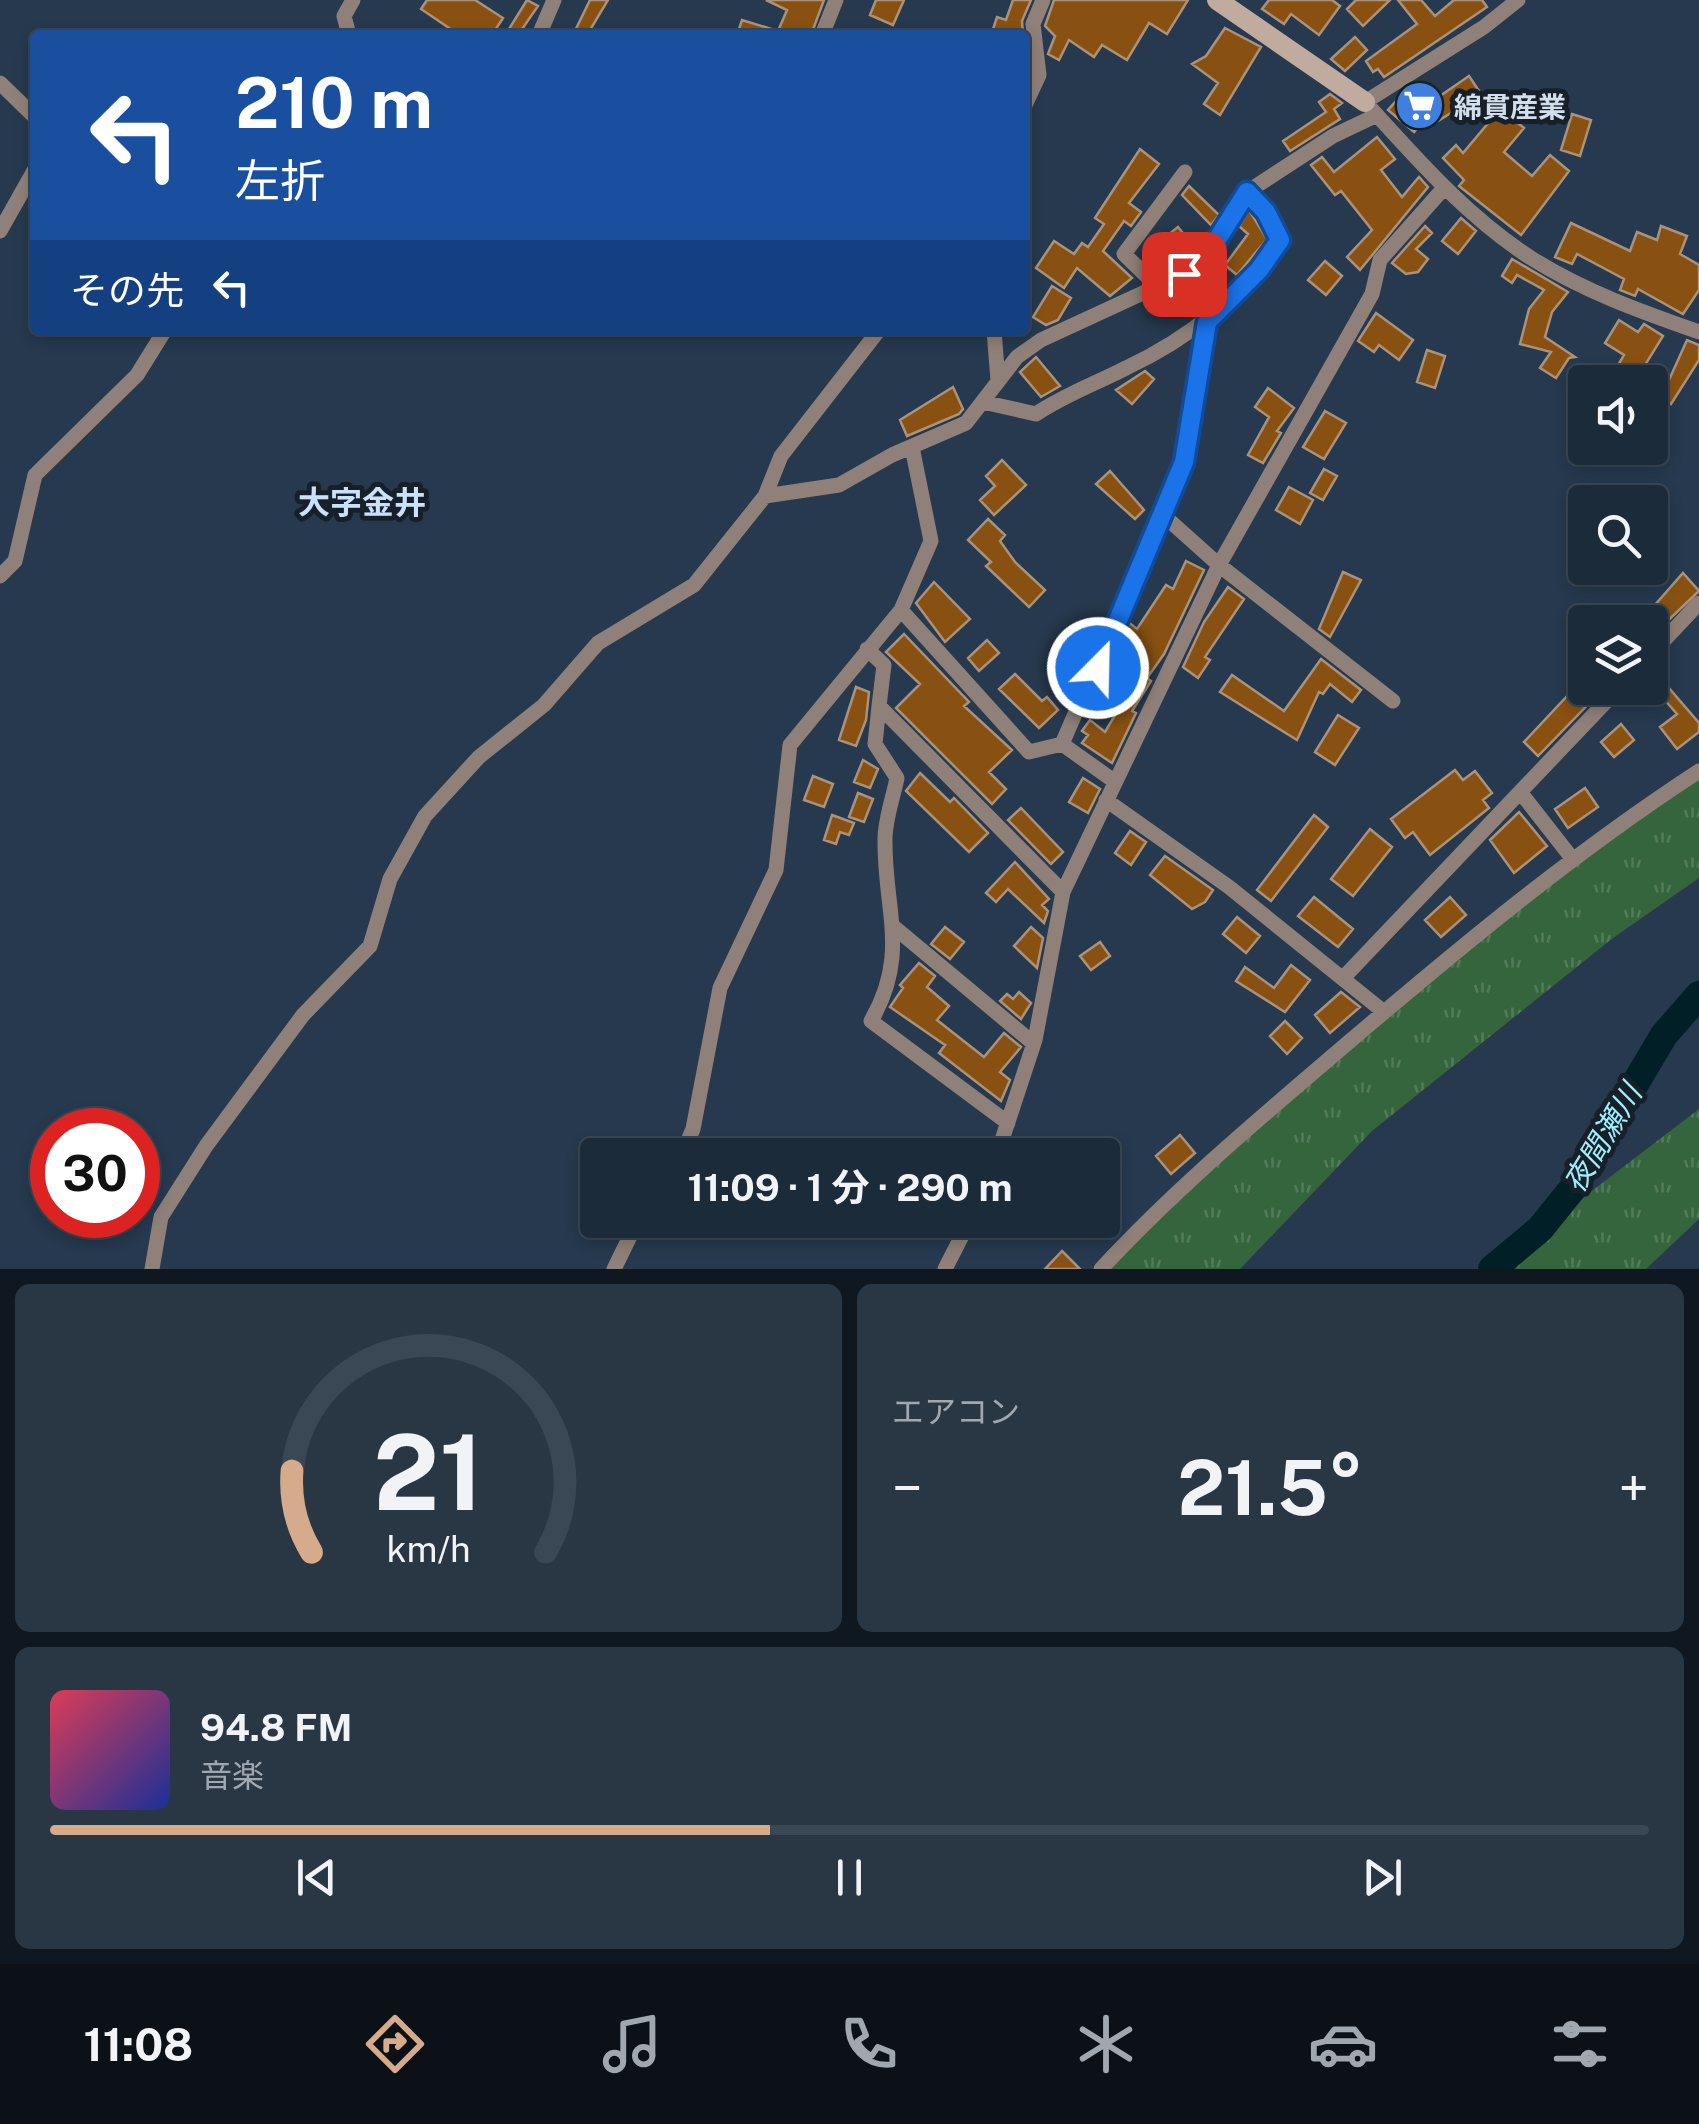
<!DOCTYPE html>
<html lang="ja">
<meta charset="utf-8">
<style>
body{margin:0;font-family:"Public Sans","Noto Sans JP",sans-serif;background:#293745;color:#f1f3f6;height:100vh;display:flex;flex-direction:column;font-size:38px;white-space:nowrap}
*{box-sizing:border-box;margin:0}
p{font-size:32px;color:#a0a7af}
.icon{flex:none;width:55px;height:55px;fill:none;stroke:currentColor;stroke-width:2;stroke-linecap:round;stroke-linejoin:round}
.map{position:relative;height:1269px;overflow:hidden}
.side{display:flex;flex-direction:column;gap:15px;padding:15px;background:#0f1820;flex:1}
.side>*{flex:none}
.guide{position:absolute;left:30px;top:30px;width:1000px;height:305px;border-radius:10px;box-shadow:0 5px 15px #0003,0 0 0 2px #3a4754;background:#1a4fa0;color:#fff;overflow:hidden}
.tools{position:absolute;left:1568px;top:365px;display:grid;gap:20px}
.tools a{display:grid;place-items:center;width:100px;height:100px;border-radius:10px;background:#1c2b3a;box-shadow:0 5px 15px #0003,0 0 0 2px #3a4754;font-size:50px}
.speed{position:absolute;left:30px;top:1108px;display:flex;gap:20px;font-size:50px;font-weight:700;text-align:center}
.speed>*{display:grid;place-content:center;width:130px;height:130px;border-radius:50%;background:#1c2b3a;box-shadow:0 5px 15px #0003,0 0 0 2px #3a4754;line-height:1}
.speed .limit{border:15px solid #d22;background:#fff;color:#111}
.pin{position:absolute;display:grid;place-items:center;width:85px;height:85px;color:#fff;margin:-42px;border-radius:20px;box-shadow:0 5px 15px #0006}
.me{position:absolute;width:110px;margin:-55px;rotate:23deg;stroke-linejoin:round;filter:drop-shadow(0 0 8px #0008)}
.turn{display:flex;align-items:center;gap:35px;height:210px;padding:0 40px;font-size:45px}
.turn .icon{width:130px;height:130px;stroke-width:2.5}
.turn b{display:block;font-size:70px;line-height:85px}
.then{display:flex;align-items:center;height:95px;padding:0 40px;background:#0003;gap:20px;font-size:38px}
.big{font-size:75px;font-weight:700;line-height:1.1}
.side .widget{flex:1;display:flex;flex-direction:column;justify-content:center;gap:15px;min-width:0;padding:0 35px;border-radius:15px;background:#293745}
.side .dial{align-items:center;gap:0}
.dial svg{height:260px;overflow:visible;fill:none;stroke:#3a4754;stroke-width:7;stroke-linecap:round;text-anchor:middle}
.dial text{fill:#f1f3f6;stroke:none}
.song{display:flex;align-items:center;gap:30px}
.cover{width:120px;height:120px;border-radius:15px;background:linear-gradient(135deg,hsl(350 70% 55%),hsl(230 70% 35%))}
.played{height:10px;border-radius:5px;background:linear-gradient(90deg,#d6ab8b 45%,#3a4754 45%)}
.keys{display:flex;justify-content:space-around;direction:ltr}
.heat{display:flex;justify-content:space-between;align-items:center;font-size:55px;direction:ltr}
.side .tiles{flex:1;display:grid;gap:15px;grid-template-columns:1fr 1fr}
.widget:last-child{grid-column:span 2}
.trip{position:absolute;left:580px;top:1138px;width:540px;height:100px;border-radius:10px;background:#1c2b3a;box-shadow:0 5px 15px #0003,0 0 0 2px #3a4754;font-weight:700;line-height:100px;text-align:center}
.tabs{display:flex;height:160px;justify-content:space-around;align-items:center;background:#0b1117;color:#a0a7af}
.tabs .icon{width:70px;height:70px}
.tabs .current{color:#d6ab8b}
.tabs b{font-size:45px;color:#f1f3f6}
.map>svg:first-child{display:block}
.grass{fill:url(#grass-tufts)}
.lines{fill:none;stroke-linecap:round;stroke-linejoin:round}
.river{stroke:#001f26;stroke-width:28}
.building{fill:#885111;stroke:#ab927b;stroke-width:2.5}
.street{stroke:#8f8179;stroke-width:15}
.secondary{stroke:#c0ab9e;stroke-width:20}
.route-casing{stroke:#114b97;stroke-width:25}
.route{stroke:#1a73e8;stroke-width:18}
.labels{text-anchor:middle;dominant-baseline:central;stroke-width:10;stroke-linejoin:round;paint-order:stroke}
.poi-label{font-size:28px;font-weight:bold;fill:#d2deeb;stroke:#172029;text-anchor:start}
.water-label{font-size:30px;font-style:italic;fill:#9feefe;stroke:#172029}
.quarter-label{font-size:32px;font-weight:bold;fill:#cae1fc;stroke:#172029}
</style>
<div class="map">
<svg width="1699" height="1269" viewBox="0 0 1699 1269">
<defs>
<pattern id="grass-tufts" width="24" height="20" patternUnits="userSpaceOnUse" patternTransform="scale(2.5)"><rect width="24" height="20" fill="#35653d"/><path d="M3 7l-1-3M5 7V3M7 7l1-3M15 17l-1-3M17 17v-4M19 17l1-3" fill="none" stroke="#517b59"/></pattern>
</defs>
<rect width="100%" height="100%" fill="#26394e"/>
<path class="grass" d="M1699,771V878L1613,938L1372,1131L1240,1269H1101L1384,1012Z
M1699,1109V1219L1646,1269H1515L1576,1203Z"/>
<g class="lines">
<path class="river" d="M1492,1269L1540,1229L1573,1188L1664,1035L1699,995"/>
</g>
<path class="building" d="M427,0H475L503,18L492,35H445L449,28L421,9Z
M527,0L538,6L518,35L509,29Z
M590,0H608L587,35H573Z
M766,0H824L811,35H737L742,20L778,31L787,10Z
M876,0H904L893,25L870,15Z
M1013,0H1031L1022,21L1023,35H991L997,17L1006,20Z
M1054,0H1188L1167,34L1149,23L1127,60L1102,45L1094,57L1069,40L1059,60L1048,54L1055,36L1045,26Z
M1269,0H1332L1340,6L1319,35L1291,14L1284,24L1262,9Z
M1356,0H1390L1363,26L1347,9Z
M1398,0H1421L1435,16L1454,0H1482L1487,7L1384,77L1378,69L1373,72L1366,61L1417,24Z
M1225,28L1261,47L1220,115L1204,104L1218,83L1192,64L1206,56Z
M1355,37L1367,50L1345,71L1331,59Z
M1469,76L1481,94L1435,123L1428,116L1414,132L1388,110L1408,88L1425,101L1436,90L1440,96Z
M1330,94L1342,103L1334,109L1340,119L1290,151L1283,141L1326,112L1319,102Z
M1500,109L1524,128L1504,152L1532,176L1550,155L1569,171L1521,235L1459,186L1464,180L1443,158L1456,145L1463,153Z
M1572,114L1591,120L1580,156L1561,150Z
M1377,137L1395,159L1381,170L1402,197L1419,177L1428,187L1360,270L1347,257L1372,230L1341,191L1335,195L1311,165L1322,157L1334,172Z
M1140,149L1159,164L1129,203L1141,212L1131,226L1124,221L1103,251L1132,278L1110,296L1077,268L1064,288L1036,268L1054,241L1074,254L1082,243L1088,247L1104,224L1095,218Z
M1189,186L1219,215L1211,225L1182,195Z
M1249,210L1267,239L1237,275L1225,265L1248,234L1239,226Z
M1461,218L1476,231L1458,254L1442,241Z
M1571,223L1630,251L1637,232L1657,240L1661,226L1687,236L1680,254L1699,265V290L1683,314L1638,289L1635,296L1620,290L1624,279L1577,254L1572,264L1555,257Z
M1425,226L1432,233L1416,249L1428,259L1418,272L1406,274L1392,263Z
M1178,227L1195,248L1164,271L1148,251Z
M1512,259L1568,292L1552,312L1545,337L1575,357L1569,358L1556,378L1540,368L1551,352L1520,344L1529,309L1544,290L1517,275L1512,283L1502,276Z
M1325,261L1342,276L1326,295L1308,280Z
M1052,286L1071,298L1058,320L1046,325L1033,317Z
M1376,313L1413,340L1399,360L1379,345L1374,352L1358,341Z
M1619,320L1638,332L1644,324L1663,336L1645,365L1669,380L1687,340L1699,345V360L1671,404L1650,392V382H1642L1617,367L1624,355L1605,343Z
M1427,350L1445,356L1435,388L1417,382Z
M1036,357L1060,386L1041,397L1020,372Z
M1145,371L1154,379L1132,404L1116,390Z
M953,387L963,409L959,414L907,436L900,420Z
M1268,388L1294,408L1277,431L1281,433L1263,463L1248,455L1269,417L1255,407Z
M1325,411L1346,423L1324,459L1303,447Z
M1002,460L1026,485L994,515L980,500L995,486L986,476Z
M1324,469L1337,476L1323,500L1310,493Z
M1110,471L1144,510L1135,519L1096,484Z
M1289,487L1313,500L1300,524L1276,510Z
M988,519L1005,535L1000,541L1015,562L1045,590L1029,607L986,566L991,562L968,540Z
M1186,561L1204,570L1164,654L1147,678L1151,681L1132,711L1136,713L1112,763L1082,743L1088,735L1082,731L1090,720L1105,732L1132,687L1125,682L1140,661L1124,649L1132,639L1123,632L1127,621L1137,629L1166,585L1173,589Z
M1343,572L1361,580L1330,637L1319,629Z
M1683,573L1699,591L1654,634L1650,622H1640Z
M934,582L970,619L945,642L916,603Z
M1228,587L1244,599L1205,657L1210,660L1198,678L1183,667L1204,622Z
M1082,631L1093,643L1080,666L1063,649Z
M904,634L969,702L964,706L1012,750L989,772L1006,789L992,804L896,708L920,684L886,652Z
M987,640L999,653L979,671L968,658Z
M1321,659L1361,690L1352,702L1330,684L1323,694L1319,692L1297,740L1220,692L1232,675L1284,711Z
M1650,666L1699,723V732L1677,749L1660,727L1677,714L1650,683Z
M1015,674L1042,701L1047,697L1058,710L1039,728L999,689Z
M1585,677V688H1604L1538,756L1524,742Z
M856,687L869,692L866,720L856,746L839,740Z
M1338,715L1359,728L1335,765L1315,752Z
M1621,724L1634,740L1614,757L1601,742Z
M863,760L878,769L870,788L854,782Z
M1455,770L1463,780L1475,771L1492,793L1483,800L1489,808L1430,855L1413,832L1405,838L1391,819Z
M920,773L950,802L954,798L988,833L969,852L906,791Z
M813,776L833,784L824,807L804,800Z
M1083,778L1100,789L1088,813L1069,802Z
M1585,788L1598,807L1568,828L1555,809Z
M858,793L873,799L864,822L849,817Z
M1021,808L1063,852L1051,864L1008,820Z
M1519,812L1547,846L1514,873L1490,840Z
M832,815L854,823L849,835L840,832L836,844L824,840Z
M1314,815L1328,827L1271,901L1257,890Z
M1370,829L1392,847L1353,896L1331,879Z
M1130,831L1146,842L1131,865L1115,853Z
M1165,856L1213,890L1205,902L1192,909L1150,875Z
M1015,862L1049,899L1042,905L1048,911L1044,923L1008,889L996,902L986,893Z
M1314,897L1353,929L1338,947L1298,916Z
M1450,897L1466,915L1441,937L1425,920Z
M1237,917L1260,936L1246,953L1223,934Z
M945,927L964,942L950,959L931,944Z
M1031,927L1043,938L1037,968L1014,946Z
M1100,942L1110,956L1091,970L1080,956Z
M919,963L935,976L927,987L949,1006L937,1020L984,1057L1004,1033L1021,1047L1000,1072L1010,1080L1001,1101L939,1053L945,1045L890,1007L903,988L900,985Z
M1291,965L1310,980L1285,1012L1236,981L1245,967L1274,988Z
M1019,992L1031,1003L1021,1019L1000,1001L1007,994L1013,999Z
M1341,992L1360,1007L1330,1033L1315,1015Z
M1285,1021L1302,1038L1287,1054L1270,1036Z
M1180,1135L1195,1153L1171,1174L1156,1156Z
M1062,1251L1080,1269H1045Z"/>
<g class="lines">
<path class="street" d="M1518,0L1484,27L1365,102C1416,158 1467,217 1531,258C1583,291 1642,312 1699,332
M349,35L344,16L353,0
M539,35L554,0
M822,35L836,0
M0,83L35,117
M1025,105L1039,75L1033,24L1043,0
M0,231L35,169
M1158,287L1124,254L1185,172
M994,330L998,381
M983,402L1036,414C1066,394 1095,384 1126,368C1190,338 1239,298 1280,240L1266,212L1247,192
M765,496L839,485L892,455L966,423L1017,357L1041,340L1184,274L1206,257L1247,192L1333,136L1377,115
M1162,514L1219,565L1393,701
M0,576L15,561L35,475L137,375L165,330
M901,610L1029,752L1062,744L1184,462L1207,322
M867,649L884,665L879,706L1063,892
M1650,655L1699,603
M879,706L875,744L897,778C893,798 885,820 885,839C884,910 910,954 871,1021L1008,1123
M1062,744L1114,781
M1521,793L1571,857
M1106,800L1229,887L1384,1012
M894,927L1033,1043
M1345,976L1619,688
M682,1155L693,1129L720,988L776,870L790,745L901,610L931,541L912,447
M997,1155L1035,1040L1063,892L1219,565L1372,294L1380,260L1444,188
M152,1269L161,1217L206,1146L303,1015L370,946L390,879L425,816L479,757L544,705L598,643L694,585L765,496L781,456L879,330
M614,1269L638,1220
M945,1269L970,1220
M1101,1269C1176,1188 1259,1119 1343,1047C1458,949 1573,853 1699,771"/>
<path class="secondary" d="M1217,0L1365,102"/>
</g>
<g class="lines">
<defs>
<path id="route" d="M1098,668L1184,462L1207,322L1259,270L1280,240L1266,212L1247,192L1206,257L1184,274"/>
</defs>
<use href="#route" class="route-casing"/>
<use href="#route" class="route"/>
</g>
<defs>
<symbol id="supermarket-disc" viewBox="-11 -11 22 22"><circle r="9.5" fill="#3f7fe0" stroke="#172029"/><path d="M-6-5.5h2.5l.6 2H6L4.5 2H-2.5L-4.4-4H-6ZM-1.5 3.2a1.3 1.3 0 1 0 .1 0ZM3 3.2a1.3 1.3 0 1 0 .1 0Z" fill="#fff"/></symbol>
</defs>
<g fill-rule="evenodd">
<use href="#supermarket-disc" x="1392" y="78" width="55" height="55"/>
</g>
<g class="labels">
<g class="poi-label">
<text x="1454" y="106">綿貫産業</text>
</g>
<g class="water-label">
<text transform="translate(1602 1138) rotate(-59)">夜間瀬川</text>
</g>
<g class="quarter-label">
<text x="362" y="502">大字金井</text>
</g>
</g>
</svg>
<div class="tools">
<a><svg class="icon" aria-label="sound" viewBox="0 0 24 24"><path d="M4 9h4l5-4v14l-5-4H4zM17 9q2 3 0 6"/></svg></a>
<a><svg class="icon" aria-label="search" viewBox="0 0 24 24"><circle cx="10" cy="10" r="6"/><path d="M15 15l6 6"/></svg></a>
<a><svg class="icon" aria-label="layers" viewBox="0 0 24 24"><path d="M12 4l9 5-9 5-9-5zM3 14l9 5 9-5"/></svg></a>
</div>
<div class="speed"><div class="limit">30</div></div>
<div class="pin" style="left:1184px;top:274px;background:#d93025"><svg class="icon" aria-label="arrive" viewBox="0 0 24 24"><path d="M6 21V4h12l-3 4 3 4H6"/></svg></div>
<svg class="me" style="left:1098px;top:668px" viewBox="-20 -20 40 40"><circle r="17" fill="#1a73e8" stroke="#fff" stroke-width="3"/><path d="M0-11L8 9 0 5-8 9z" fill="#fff"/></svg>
<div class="trip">11:09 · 1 分 · 290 m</div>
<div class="guide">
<div class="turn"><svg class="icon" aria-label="left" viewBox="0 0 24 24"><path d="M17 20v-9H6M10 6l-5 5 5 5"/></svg><div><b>210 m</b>左折</div></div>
<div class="then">その先<svg class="icon" aria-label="left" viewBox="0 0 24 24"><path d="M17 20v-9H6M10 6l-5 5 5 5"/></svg></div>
</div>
</div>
<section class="side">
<div class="tiles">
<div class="widget dial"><svg viewBox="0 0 100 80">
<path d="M14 69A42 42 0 1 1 86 69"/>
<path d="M14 69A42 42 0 0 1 8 44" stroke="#d6ab8b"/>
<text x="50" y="56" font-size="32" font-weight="700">21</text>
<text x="50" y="72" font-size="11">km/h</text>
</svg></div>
<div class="widget"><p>エアコン</p>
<div class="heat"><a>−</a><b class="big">21.5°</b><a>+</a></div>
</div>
<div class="widget">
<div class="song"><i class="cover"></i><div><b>94.8 FM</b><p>音楽</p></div></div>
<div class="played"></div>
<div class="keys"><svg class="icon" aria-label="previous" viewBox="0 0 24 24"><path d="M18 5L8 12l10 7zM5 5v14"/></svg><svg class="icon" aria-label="pause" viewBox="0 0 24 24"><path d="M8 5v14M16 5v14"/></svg><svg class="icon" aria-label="next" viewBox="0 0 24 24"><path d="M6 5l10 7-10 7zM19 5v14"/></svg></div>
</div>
</div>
</section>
<nav class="tabs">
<b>11:08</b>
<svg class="icon current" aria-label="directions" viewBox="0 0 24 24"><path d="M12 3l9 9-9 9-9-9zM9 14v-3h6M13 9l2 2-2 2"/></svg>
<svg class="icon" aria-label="music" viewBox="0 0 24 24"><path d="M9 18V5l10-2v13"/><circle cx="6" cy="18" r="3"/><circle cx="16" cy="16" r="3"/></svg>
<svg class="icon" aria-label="phone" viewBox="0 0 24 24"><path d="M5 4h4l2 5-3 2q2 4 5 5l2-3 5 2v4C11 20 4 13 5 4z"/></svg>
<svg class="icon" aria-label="climate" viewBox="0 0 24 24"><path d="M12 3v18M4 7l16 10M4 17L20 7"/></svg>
<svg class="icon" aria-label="car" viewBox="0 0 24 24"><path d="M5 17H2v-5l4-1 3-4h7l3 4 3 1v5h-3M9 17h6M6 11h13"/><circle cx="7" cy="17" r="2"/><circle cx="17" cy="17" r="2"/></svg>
<svg class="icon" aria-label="filters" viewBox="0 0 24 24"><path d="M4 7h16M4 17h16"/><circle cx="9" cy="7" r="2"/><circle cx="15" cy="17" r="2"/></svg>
</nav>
